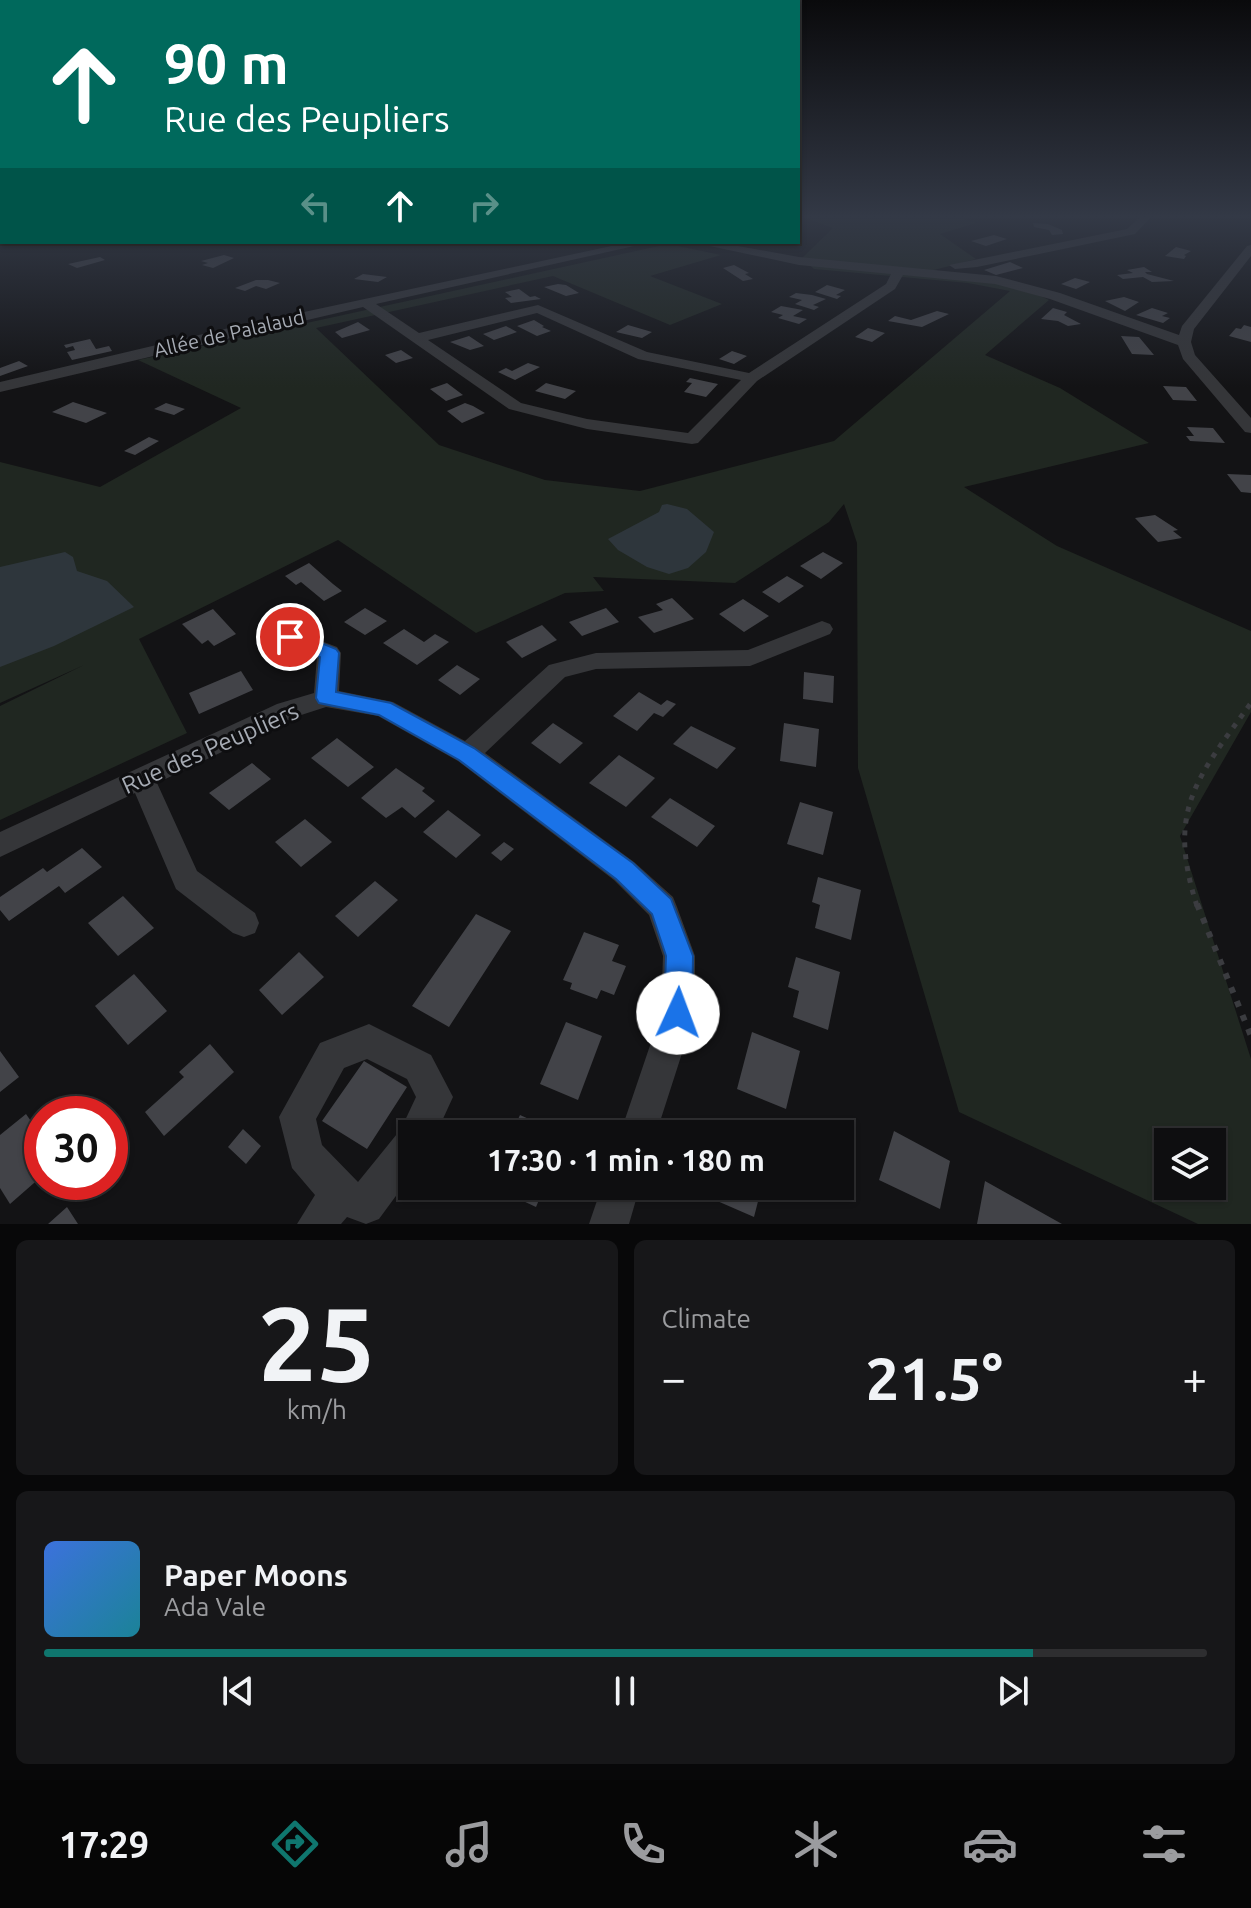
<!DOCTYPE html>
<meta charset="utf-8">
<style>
body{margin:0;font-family:Ubuntu,sans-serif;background:#171719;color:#f1f3f6;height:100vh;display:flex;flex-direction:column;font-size:30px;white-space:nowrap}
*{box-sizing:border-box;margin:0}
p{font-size:26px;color:#9b9c9f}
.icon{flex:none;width:44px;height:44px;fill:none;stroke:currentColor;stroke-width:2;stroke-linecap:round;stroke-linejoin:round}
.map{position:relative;height:1224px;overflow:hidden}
.side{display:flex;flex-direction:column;gap:16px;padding:16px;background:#080809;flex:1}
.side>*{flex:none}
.hud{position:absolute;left:0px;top:0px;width:800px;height:244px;box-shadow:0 2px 6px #0004,0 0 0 2px #2e2e30;background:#00695c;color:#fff;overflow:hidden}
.controls{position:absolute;left:1154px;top:1128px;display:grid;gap:16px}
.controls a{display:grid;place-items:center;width:72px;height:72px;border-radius:0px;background:#0e0e10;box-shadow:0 2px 6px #0004,0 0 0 2px #2e2e30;font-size:40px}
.speed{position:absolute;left:24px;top:1096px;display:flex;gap:16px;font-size:40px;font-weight:700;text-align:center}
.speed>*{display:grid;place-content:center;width:104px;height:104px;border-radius:50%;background:#0e0e10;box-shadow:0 2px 6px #0004,0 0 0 2px #2e2e30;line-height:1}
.speed .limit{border:12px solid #d22;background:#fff;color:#111}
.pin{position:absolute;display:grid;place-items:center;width:68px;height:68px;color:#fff;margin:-34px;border:4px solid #fff;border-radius:50%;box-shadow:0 2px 8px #0007}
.me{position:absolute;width:88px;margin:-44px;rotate:2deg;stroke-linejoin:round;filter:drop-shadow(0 0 6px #0008)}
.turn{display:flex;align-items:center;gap:28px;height:168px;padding:0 32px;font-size:36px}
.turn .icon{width:104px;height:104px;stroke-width:2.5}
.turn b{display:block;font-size:56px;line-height:68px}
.lanes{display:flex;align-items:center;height:76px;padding:0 32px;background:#0003;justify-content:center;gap:40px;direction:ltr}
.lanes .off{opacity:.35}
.big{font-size:60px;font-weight:600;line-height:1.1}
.side .widget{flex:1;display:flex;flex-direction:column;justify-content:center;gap:12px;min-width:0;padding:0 28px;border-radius:12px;background:#171719}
.side .dial{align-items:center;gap:0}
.dial b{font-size:104px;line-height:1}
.song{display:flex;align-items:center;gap:24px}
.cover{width:96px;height:96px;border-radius:12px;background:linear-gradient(135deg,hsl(220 70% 55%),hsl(190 70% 35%))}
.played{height:8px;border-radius:4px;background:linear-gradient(90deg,#0f766e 85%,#2e2e30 85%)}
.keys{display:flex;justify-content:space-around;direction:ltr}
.heat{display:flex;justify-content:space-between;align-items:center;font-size:44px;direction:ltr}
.side .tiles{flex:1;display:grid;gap:16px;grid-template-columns:1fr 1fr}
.widget:last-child{grid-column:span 2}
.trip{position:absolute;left:398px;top:1120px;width:456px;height:80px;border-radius:0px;background:#0e0e10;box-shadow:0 2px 6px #0004,0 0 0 2px #2e2e30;font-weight:600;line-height:80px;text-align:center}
.tab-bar{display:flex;height:128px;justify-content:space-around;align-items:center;background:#060606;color:#9b9c9f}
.tab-bar .icon{width:56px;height:56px}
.tab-bar .active{color:#0f766e}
.tab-bar b{font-size:36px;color:#f1f3f6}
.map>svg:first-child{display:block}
.green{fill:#202721;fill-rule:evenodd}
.water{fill:#2e363c}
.building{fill:#424348}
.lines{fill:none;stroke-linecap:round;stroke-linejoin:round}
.path-far1{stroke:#3b3c40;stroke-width:5;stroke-dasharray:5 7;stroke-linecap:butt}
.path{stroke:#3b3c40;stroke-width:6;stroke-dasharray:6 9;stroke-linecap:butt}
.minor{fill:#353639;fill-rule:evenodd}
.route{fill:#1a73e8;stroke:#114b97;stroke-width:2}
.labels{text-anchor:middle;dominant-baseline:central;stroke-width:6;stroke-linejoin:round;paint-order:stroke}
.far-street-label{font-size:20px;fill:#a6abb4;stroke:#0e0e10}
.street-label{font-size:24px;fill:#a6abb4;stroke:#0e0e10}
</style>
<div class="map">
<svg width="1251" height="1224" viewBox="0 0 1251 1224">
<rect width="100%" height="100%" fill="#131315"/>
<path class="green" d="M798,215H953L976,223L940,234L976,259L934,270L1030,291L1049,300L985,355L1060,388L1149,443L964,487L1057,546L1251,631V712L1180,836L1251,1059V1224H1198L959,1112L858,768L857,543L844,504L829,522L735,583L593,577L604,591L565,593L476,633L338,540L139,639L187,733L0,820V706L84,665L0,703V462L100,487L241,408L138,360L668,244L721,255L650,276L722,304L670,325L553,276L316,328L439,445L545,480L640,491L834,441L1010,291L968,283L814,269L802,258L833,228ZM1168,1142H1212V1186H1168Z"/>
<path class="water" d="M667,504L687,509L714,532L706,552L688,568L669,574L647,567L618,550L608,539L659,512L662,505Z
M65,552L73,557L77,571L107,581L134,607L54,646L0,667V567Z"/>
<path class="building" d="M1033,223L1048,224L1062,230L1063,234L1052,235L1049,230L1034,227Z
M994,235L1007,239L986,246L971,241Z
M1176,247L1191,251L1184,255L1186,256L1184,259L1165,256Z
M224,255L234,258L213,268L202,265L208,263L201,261Z
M100,257L105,260L77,268L68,264Z
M1010,262L1023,268L996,275L984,270Z
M734,265L749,273L745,274L753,279L743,281L723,268Z
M1144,267L1152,272H1145L1147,274L1174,281L1152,282L1143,277L1123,279L1117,275L1133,273L1127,270Z
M363,274L387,277L378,282L354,279Z
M1075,278L1090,282L1076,289L1061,284Z
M256,280H268L280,283L266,289L256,286L245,291L235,288Z
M558,284L566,285L579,293L566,296L544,287Z
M827,285L845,290L836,295L841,296L837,299L815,292Z
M519,289L530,297L535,296L541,299L511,303L505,298L512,297L505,292Z
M796,293L812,295L826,299L813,305L819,307L814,310L795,304L802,300L789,297Z
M1124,297L1139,302L1125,311L1105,301Z
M781,306L803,310L793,316L807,319L799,324L778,318L783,315L771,312Z
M1053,308L1067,312L1064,315L1081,324L1068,326L1058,321L1041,319Z
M1152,308L1168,313L1162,316L1170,318L1163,323L1136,315Z
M937,311L949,314L922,327L888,321L895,316L911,320Z
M534,320L544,326L542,327L551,331L537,336L517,326Z
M358,322L370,330L342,338L335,332Z
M628,325L652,332L642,338L616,332Z
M1244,325L1251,327V342L1229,336L1236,328L1241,329Z
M506,326L517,332L494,340L483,334Z
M868,328L885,333L872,342L855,337Z
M469,336L484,346L470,350L450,342Z
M1121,336L1139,337L1154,355L1132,354Z
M90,339L96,349L109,346L112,351L72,360L67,352L75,350L73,346L66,348L64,345Z
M401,350L413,358L396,363L385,355Z
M732,351L747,356L734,364L719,359Z
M19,361L28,366L0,376V368Z
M528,363L540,367L515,380L498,372L506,368L512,371Z
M690,378L718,384L706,397L684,392L692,383L686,382Z
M447,383L463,395L446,401L430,389Z
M546,383L576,391L565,399L535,391Z
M1163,386L1186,387L1197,401L1173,400Z
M73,402L107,413L86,423L52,412Z
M166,403L185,409L174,415L154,409Z
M465,403L473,406L485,413L462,423L447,411Z
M1187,427L1213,428L1225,443L1190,441L1186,436H1194Z
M149,437L159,441L135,455L124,451Z
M1227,474L1251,475V493L1241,492Z
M1155,515L1178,530L1173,531L1182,538L1158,542L1135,518Z
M823,552L843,563L821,579L800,566Z
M309,563L333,584L342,591L324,601L301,582L296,585L285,576Z
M787,576L804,586L779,603L762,592Z
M672,598L694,619L654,633L638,617L663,610L656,604Z
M743,599L769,616L744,632L719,614Z
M365,608L387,621L365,635L344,622Z
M606,608L619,622L582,636L569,622Z
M213,609L236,634L214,646L208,640L202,644L182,624Z
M542,625L557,640L522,658L506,642Z
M404,629L424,642L435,634L449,642L417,665L383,643Z
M457,665L480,679L460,695L438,680Z
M241,671L253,690L199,714L189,693Z
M804,672L834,676L833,703L803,699Z
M639,692L661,705L667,700L676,704L663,717L654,713L637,731L613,716Z
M553,723L583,743L560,764L531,743Z
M784,723L819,729L816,767L780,761Z
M691,726L736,748L717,769L673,744Z
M337,738L374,767L348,787L311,758Z
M619,755L655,778L626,807L589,783Z
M252,763L271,779L229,810L209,793Z
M396,768L425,788L422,791L435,801L415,818L402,807L386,818L361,798Z
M670,798L715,826L697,847L651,817Z
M800,802L833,812L823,855L787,844Z
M448,810L481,835L456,858L423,832Z
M305,819L332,842L301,867L275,842Z
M504,842L514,849L501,861L491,853Z
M82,848L102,867L65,893L59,886L9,921L0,910V897L43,868L47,872Z
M818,877L861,890L851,940L815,928L820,905L812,902Z
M375,881L398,900L358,937L335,916Z
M123,896L154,928L118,956L88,923Z
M476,914L511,931L449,1027L412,1006Z
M584,932L619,945L612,961L626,966L614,995L601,990L597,999L570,989L572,983L563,980Z
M299,952L324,977L282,1015L259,990Z
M796,957L840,972L828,1030L793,1017L799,991L788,987Z
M134,974L167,1011L128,1045L95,1006Z
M566,1022L602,1036L578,1100L540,1084Z
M752,1032L800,1051L786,1109L737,1089Z
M210,1044L234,1072L164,1136L145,1112L184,1077L179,1072Z
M0,1051L19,1077L0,1092Z
M364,1061L407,1087L367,1149L322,1121Z
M26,1114L42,1137V1176L10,1204L0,1188V1135Z
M520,1115L562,1134H511Z
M243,1129L261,1146L246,1164L228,1147Z
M894,1131L950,1161L940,1209L879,1180Z
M985,1181L1062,1224H977Z
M491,1186H545L536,1207Z
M711,1186H762L754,1217L708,1197Z
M67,1207L78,1224H48Z"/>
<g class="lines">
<path class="path-far1" d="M1197,906C1166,810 1197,778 1251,703"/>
<path class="path" d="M1197,904L1251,1036"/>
<path class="minor" d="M1142,215H1153L1135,234L977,267L955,269L949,265L1127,229Z
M630,242H652L376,304L419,333L538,305L647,352L749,373L886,284L891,274L799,265L691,242H716L799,257L996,276L1060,293L1179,335L1182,326L1247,246L1251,245V256L1194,329L1191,342L1195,355L1251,418V433L1245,432L1183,359L1178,345L1050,299L995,284L903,275L895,289L757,381L698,443L692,444L587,429L509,409L363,307L0,392V382L220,330ZM537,313L638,359L741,380L688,433L587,419L521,403L428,340Z
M822,621L830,624L833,629L830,634L750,666L596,669L565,677L485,753L634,862L673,897L677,907L695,956V1013L656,1134H620L661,1013L663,956L649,915L614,880L458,761L378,716L326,707L295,717L157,783L197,871L255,913L259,923L255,933L244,937L233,933L176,889L135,793L0,857V832L277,704L314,693L317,657L282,642L279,637L282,632H298L337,647L341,653L339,691L393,702L465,741L549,665L596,653L748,650Z
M369,1024L431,1055L453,1097L436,1134H412V1174L379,1219L366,1224L347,1217L341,1224H297L315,1195L292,1168L279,1117L320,1043ZM367,1059L407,1079L416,1097L401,1129L358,1182L322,1145L316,1119L344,1068Z
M602,1186H640L629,1224H589Z"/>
</g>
<linearGradient id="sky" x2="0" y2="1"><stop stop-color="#0a0a0c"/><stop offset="0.56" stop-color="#333946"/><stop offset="1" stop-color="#333946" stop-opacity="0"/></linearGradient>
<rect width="1251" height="387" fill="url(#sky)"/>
<path class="route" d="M290,630L336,649L339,653L336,692L391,703L474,748L633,863L671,899L693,956L692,1013L688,1023L678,1027L668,1023L664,1013L666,956L652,914L616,879L459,760L379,715L319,703L316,698L320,657L284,641L281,637L284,632Z"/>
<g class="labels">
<g class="far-street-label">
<text transform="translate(229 333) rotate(-13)">Allée de Palalaud</text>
</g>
<g class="street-label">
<text transform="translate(210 748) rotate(-24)">Rue des Peupliers</text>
</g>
</g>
</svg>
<div class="controls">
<a><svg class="icon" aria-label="layers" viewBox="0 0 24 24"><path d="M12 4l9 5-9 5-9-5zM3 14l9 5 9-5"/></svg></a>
</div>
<div class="speed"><div class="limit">30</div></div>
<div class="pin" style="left:290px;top:637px;background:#d93025"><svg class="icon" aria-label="arrive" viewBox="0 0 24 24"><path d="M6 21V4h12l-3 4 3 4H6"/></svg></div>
<svg class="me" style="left:678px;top:1013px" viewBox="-20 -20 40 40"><circle r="19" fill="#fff"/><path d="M0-13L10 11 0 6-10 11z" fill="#1a73e8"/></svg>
<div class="trip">17:30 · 1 min · 180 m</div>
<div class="hud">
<div class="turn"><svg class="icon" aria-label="ahead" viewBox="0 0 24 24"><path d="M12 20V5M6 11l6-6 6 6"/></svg><div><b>90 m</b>Rue des Peupliers</div></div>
<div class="lanes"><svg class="icon off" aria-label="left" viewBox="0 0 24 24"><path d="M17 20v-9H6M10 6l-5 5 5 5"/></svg><svg class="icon" aria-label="ahead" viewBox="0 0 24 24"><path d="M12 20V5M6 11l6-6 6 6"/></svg><svg class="icon off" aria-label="right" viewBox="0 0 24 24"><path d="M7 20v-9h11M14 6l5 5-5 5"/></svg></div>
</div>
</div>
<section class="side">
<div class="tiles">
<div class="widget dial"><b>25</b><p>km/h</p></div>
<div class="widget"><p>Climate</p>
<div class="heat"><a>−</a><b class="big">21.5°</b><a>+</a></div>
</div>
<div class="widget">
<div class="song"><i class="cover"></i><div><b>Paper Moons</b><p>Ada Vale</p></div></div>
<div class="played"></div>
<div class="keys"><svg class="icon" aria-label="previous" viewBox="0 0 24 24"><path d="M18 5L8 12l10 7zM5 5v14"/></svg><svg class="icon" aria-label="pause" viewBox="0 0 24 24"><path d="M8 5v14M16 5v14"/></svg><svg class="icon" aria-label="next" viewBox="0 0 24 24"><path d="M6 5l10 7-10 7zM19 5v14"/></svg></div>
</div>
</div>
</section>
<nav class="tab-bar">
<b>17:29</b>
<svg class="icon active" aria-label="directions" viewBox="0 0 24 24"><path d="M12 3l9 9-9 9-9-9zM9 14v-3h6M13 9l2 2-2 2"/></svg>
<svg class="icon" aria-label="music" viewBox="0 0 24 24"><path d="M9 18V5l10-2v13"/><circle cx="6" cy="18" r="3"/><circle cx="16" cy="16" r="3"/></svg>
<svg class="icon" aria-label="phone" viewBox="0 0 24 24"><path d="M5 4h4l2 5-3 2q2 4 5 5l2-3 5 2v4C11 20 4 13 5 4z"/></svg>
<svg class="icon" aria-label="climate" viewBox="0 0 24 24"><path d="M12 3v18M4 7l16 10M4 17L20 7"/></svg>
<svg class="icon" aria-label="car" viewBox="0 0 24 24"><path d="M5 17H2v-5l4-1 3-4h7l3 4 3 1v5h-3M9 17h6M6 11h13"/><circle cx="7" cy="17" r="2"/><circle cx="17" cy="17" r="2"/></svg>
<svg class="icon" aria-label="filters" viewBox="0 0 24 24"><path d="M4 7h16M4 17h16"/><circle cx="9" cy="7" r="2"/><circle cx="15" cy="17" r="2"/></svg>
</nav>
